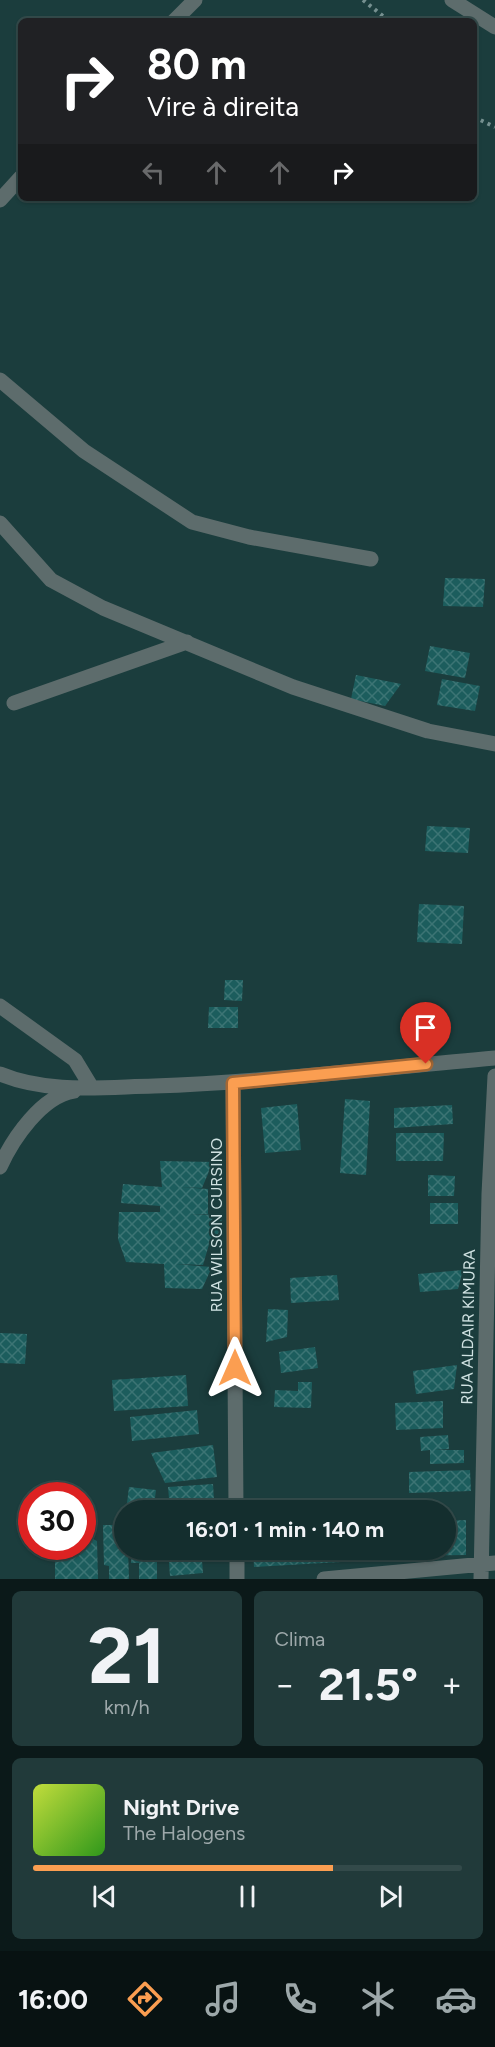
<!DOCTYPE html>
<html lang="pt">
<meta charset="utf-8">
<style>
body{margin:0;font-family:Figtree,sans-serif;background:#213a3a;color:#f1f3f6;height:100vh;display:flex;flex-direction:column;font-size:22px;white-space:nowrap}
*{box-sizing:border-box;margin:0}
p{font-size:20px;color:#9da8aa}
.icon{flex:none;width:33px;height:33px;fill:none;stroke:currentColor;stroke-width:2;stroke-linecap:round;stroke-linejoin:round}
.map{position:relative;height:1579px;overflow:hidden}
.side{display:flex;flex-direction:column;gap:12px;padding:12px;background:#0b1919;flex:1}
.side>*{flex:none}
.hud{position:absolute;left:18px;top:18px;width:459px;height:183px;border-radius:9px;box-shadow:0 2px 4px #0004,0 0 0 2px #334a4a;background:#202124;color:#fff;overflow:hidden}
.speed{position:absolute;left:18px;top:1482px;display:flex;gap:12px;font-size:30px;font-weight:700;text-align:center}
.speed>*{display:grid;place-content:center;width:78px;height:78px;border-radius:50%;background:#142e2e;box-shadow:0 2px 4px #0004,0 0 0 2px #334a4a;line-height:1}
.speed .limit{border:9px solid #d22;background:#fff;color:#111}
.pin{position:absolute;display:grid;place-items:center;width:51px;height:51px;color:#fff;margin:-62px -26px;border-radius:50% 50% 50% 0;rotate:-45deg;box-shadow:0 0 6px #0007}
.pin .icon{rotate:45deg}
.me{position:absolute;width:66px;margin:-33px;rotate:0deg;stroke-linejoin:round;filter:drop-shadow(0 0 4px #0008)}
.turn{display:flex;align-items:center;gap:21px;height:126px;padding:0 30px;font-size:27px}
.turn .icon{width:78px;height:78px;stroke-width:2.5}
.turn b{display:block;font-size:42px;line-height:51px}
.lanes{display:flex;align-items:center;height:57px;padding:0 30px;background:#0003;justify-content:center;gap:30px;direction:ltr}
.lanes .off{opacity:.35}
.big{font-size:45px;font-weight:700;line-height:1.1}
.side .tile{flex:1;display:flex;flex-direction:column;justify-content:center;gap:9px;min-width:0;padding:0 21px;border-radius:9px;background:#213a3a}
.side .dial{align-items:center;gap:0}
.dial b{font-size:78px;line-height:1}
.song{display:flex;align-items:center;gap:18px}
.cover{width:72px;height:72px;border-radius:9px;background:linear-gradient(135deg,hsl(70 70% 55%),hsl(110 70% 35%))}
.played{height:6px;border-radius:3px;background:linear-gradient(90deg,#fb9e51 70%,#334a4a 70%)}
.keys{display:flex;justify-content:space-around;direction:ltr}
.heat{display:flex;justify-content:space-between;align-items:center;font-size:33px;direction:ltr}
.side .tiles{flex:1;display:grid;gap:12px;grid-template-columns:1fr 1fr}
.tile:last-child{grid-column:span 2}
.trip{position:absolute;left:114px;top:1500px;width:342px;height:60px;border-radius:30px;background:#142e2e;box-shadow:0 2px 4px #0004,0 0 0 2px #334a4a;font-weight:700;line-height:60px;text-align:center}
.tab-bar{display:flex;height:96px;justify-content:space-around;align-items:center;background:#081212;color:#9da8aa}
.tab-bar .icon{width:42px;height:42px}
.tab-bar .selected{color:#fb9e51}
.tab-bar b{font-size:27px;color:#f1f3f6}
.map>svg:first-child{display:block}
.building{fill:url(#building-cross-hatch)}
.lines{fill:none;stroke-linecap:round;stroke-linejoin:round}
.path{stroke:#769090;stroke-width:4;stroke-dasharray:3 4.5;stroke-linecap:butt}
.street{stroke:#5d6c6c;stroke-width:15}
.route-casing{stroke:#a36735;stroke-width:15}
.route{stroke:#fb9e51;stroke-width:10}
.labels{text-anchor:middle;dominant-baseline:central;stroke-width:4.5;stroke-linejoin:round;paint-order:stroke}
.street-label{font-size:16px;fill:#d0e2e2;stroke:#1b3d3d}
</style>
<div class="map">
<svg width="495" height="1579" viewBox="0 0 495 1579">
<defs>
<pattern id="building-cross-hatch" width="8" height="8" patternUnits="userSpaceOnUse" patternTransform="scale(1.5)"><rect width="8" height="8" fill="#1c5d5d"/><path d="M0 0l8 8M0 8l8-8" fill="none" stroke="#3c7474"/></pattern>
</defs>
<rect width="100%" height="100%" fill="#1b3d3d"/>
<path class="building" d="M445,578L485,579L483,607L443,606Z
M430,646L470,653L465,678L425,671Z
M356,675L401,684L385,706L351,699Z
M442,679L480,686L475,711L437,705Z
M427,826L470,828L468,853L425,851Z
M419,904L464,906L462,944L417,942Z
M225,980H243L242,1001L224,1000Z
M209,1007H238V1028H208Z
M345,1099L370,1101L366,1175L340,1173Z
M297,1104L301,1150L265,1153L261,1108Z
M452,1105L453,1124L394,1128V1108Z
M396,1133H444L443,1161H396Z
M160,1161L213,1162L202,1188L180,1187L208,1189V1214H189L222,1215L221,1241H210L203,1265L175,1264L212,1267L202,1289L165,1288L164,1264L126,1262L118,1239L119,1212H160V1206L121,1203L123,1184L162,1187Z
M428,1175L455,1176L454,1196H428Z
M430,1203H458V1224H430Z
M463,1270L458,1289L420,1292L418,1274Z
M337,1275L339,1300L291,1303L290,1278Z
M268,1309L288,1310L287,1337L266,1342Z
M0,1333L27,1334L25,1364L0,1363Z
M315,1347L318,1368L281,1373L279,1352Z
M457,1365L454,1389L416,1394L413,1371Z
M186,1375L188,1406L114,1411L112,1380Z
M298,1382H312L311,1408L274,1407L275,1390L298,1391Z
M443,1401V1428L396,1430L395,1403Z
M197,1410L199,1434L132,1441L130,1417Z
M448,1435L449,1449L434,1450H464V1463L430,1464V1450L421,1451L420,1437Z
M213,1445L217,1477L165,1483L151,1453Z
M470,1470L471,1491L409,1493V1472Z
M213,1484L214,1500L204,1501L205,1510H170L168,1487Z
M129,1487L156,1490L154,1506L127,1503Z
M82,1509L96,1510L93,1539H82Z
M466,1520V1555L395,1556V1550H446V1521Z
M103,1525H124V1550H128L129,1579H109V1566L104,1565Z
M93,1539L97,1541L98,1579H55V1546H82V1541Z
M132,1550H157V1579H139V1563H131Z
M168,1550H212L213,1560H202L203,1573L170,1576Z
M253,1550H340L341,1562L254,1567Z"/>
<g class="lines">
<path class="path" d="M363,0L389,21
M474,117L495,127"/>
<path class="street" d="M452,0L495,27
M174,21L195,0
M0,200L21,177
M0,380L84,451L192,522L249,537L371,559
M0,523L51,580L103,608L293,687L428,731L495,744
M14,703L187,642
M0,1006L75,1060L92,1088
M0,1074C48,1094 103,1087 154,1086C268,1082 381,1068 495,1058
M233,1083L236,1510
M0,1167C13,1138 42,1096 74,1091
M237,1550V1579
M324,1579L495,1563
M481,1579L489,1194L495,1076"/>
</g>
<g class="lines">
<defs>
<path id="route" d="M235,1368L233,1083L426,1064"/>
</defs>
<use href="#route" class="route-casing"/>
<use href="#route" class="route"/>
</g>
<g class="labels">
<g class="street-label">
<text transform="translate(216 1225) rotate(-90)">RUA WILSON CURSINO</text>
<text transform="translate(468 1327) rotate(-89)">RUA ALDAIR KIMURA</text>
</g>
</g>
</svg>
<div class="speed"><div class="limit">30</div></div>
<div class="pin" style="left:426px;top:1064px;background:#d93025"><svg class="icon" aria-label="arrive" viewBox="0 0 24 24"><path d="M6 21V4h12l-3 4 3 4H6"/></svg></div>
<svg class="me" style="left:235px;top:1368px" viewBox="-20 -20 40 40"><path d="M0-17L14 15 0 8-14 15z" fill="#fb9e51" stroke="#fff" stroke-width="4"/></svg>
<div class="trip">16:01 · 1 min · 140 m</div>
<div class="hud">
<div class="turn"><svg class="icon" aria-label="right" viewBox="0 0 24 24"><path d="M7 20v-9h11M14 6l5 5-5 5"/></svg><div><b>80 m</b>Vire à direita</div></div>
<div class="lanes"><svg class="icon off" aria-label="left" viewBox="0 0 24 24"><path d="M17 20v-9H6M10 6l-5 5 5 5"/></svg><svg class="icon off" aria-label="ahead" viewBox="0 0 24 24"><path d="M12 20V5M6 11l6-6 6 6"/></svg><svg class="icon off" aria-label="ahead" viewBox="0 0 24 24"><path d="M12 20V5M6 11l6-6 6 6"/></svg><svg class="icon" aria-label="right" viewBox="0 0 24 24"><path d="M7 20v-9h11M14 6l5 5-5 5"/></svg></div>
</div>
</div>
<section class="side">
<div class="tiles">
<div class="tile dial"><b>21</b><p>km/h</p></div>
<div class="tile"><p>Clima</p>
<div class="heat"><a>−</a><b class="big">21.5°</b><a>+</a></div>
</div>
<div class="tile">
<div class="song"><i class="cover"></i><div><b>Night Drive</b><p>The Halogens</p></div></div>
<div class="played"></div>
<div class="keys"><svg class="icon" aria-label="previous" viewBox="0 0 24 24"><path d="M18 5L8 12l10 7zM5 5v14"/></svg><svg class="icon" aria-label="pause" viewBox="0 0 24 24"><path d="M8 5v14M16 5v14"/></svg><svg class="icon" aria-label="next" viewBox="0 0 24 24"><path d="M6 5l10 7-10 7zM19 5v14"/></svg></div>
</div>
</div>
</section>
<nav class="tab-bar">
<b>16:00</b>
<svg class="icon selected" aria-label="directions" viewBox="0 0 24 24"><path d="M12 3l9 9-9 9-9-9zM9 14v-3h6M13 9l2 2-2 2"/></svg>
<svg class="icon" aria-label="music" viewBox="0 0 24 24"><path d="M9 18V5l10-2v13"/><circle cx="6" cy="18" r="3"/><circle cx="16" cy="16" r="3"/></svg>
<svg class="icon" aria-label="phone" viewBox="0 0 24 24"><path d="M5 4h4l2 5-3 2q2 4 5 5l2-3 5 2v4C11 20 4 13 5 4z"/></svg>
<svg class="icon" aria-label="climate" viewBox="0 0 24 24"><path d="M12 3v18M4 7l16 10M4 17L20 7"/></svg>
<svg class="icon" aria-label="car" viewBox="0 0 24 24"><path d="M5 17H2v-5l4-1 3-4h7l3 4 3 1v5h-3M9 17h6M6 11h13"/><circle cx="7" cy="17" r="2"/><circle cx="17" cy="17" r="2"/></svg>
</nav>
